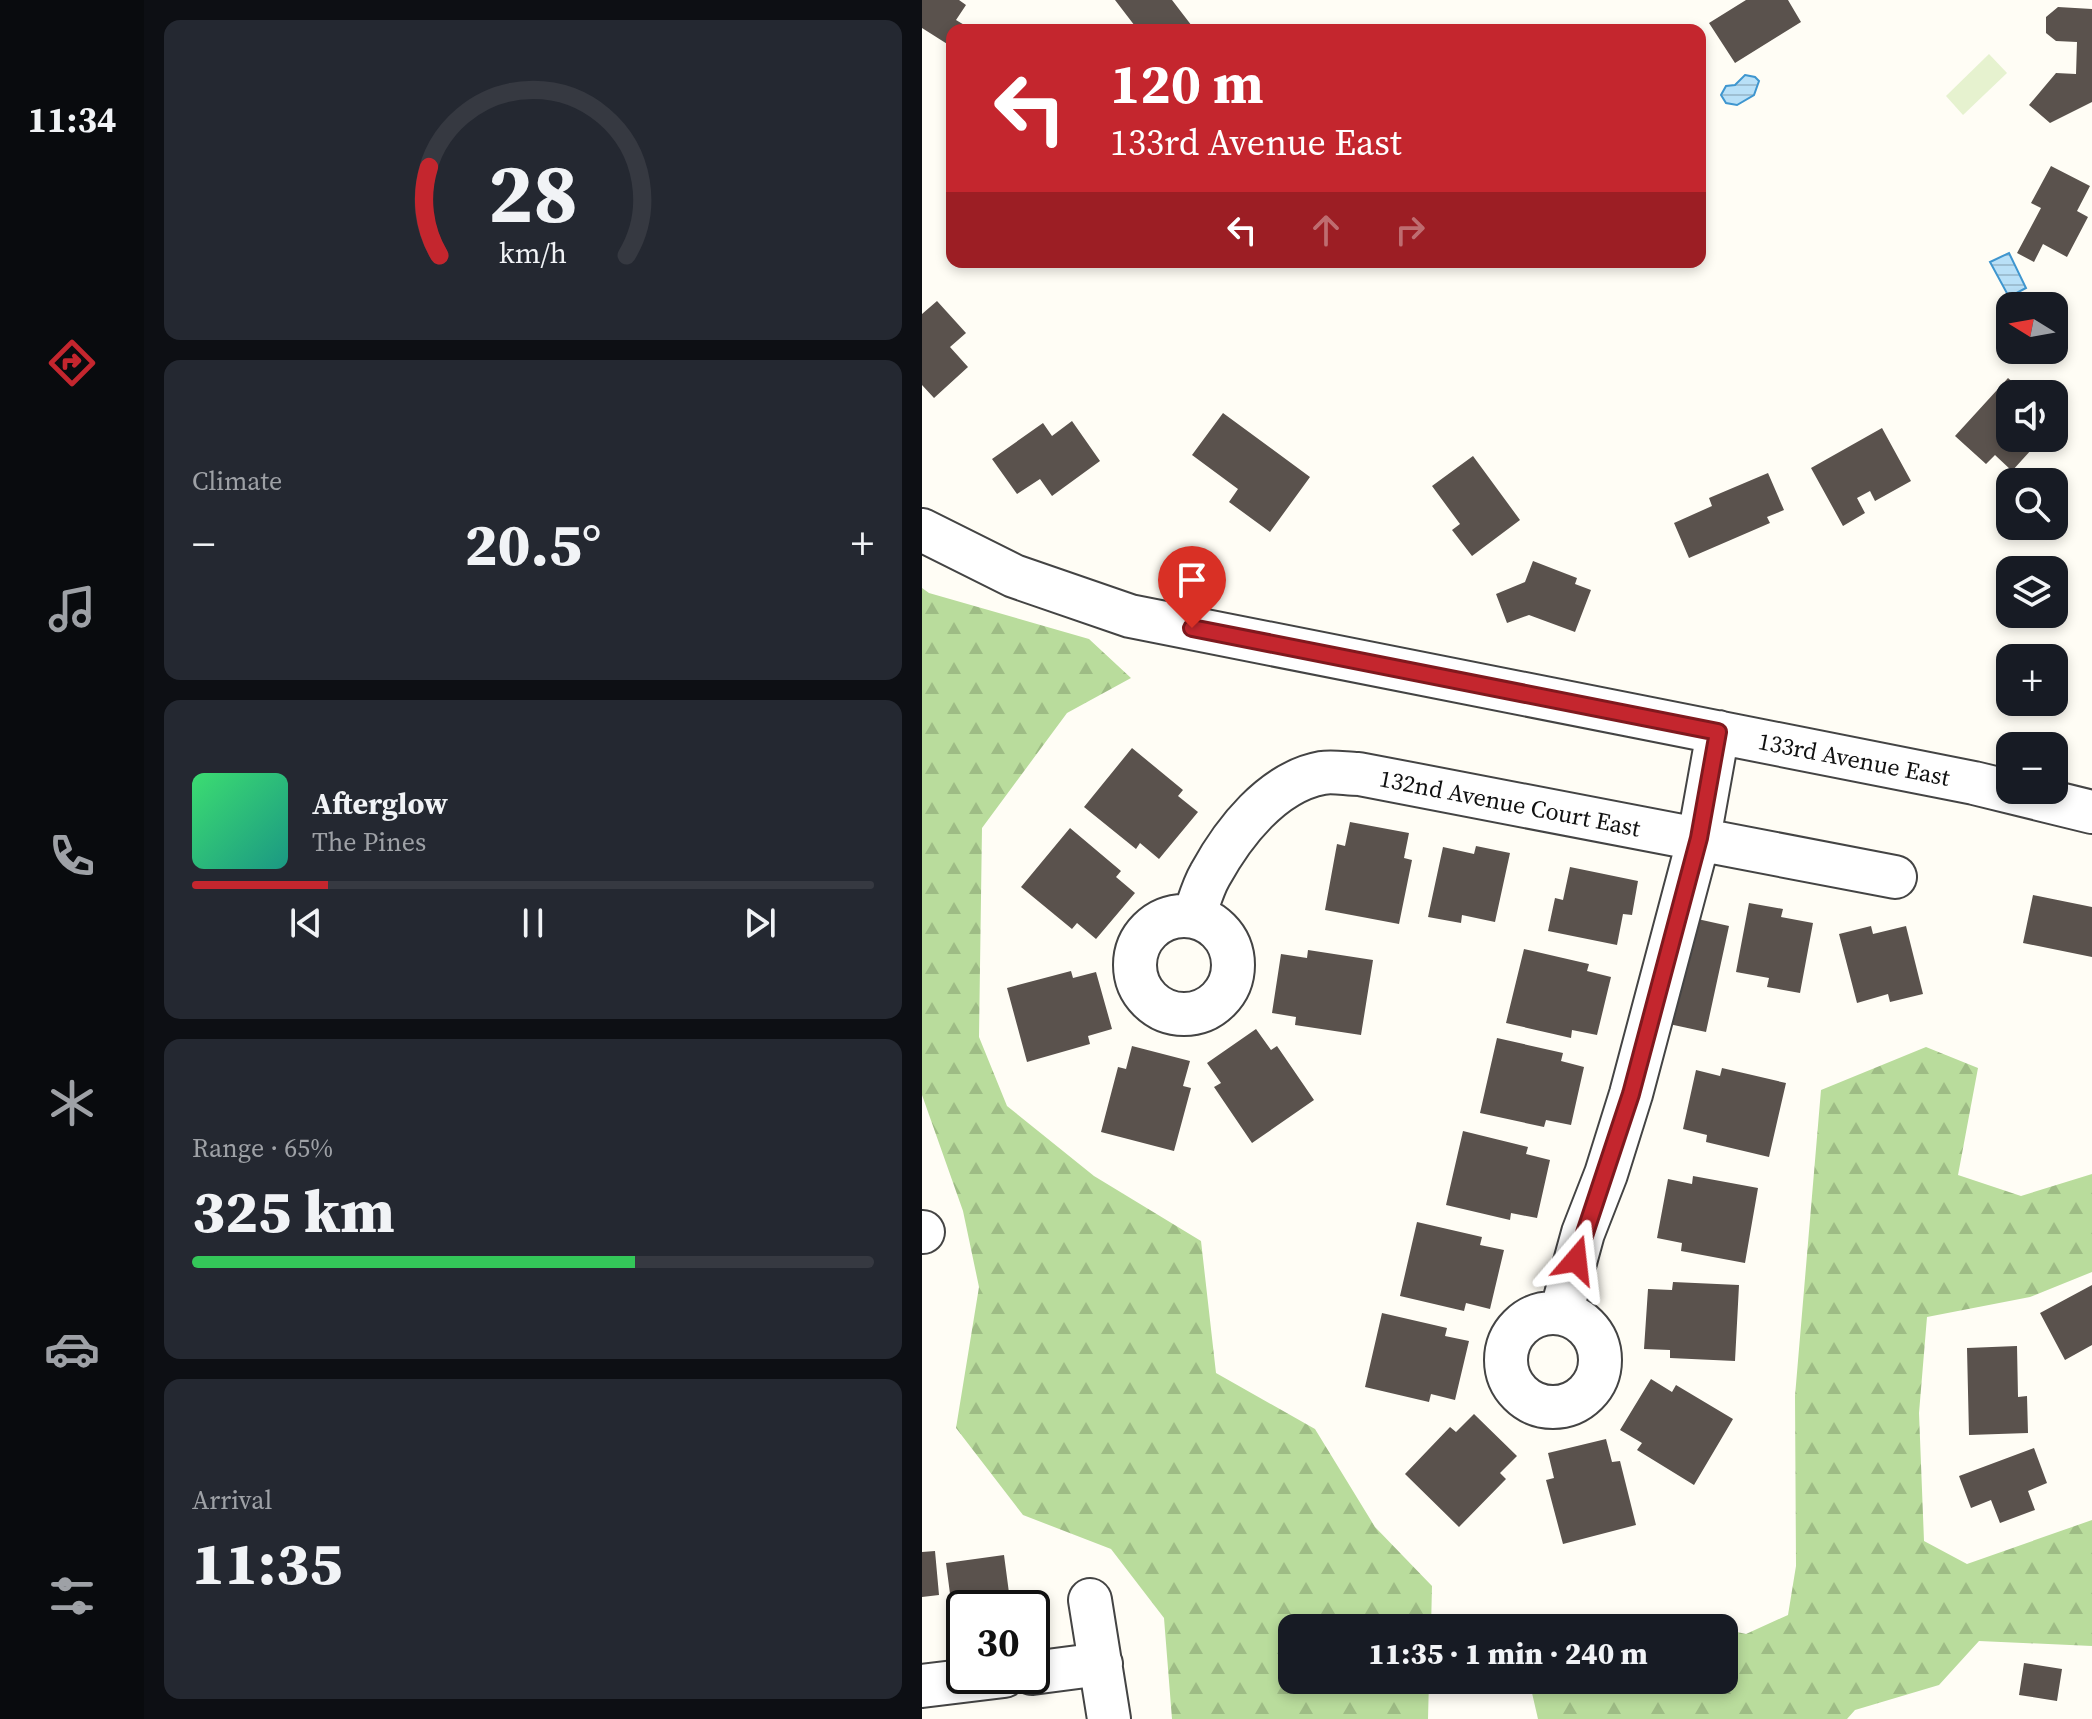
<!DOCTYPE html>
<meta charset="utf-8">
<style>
body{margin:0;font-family:"Source Serif 4",serif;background:#242831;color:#f1f3f6;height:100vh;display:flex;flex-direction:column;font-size:30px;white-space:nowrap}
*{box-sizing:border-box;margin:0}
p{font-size:26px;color:#9ea1a6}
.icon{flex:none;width:44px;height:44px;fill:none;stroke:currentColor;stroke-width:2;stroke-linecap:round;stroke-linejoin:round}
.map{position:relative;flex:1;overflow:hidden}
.side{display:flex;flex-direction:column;gap:20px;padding:20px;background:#0d0f14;width:778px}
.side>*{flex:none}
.guide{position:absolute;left:24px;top:24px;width:760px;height:244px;border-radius:16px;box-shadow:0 4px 12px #0003;background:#c4262e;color:#fff;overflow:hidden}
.needle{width:52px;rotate:281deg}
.controls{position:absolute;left:1074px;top:292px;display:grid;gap:16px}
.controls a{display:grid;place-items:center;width:72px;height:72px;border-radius:16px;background:#171b24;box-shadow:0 4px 12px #0003;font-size:40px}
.speed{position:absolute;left:24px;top:1590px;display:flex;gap:16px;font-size:40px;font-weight:700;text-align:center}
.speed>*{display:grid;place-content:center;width:104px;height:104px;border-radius:50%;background:#171b24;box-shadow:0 4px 12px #0003;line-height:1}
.speed .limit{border:4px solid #111;border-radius:12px;background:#fff;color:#111}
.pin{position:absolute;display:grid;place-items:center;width:68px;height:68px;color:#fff;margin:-82px -34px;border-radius:50% 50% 50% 0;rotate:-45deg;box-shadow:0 0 8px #0007}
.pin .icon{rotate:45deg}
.me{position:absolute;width:88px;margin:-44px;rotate:17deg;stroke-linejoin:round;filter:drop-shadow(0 0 6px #0008)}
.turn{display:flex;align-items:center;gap:28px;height:168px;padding:0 32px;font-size:36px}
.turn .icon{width:104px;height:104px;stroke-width:2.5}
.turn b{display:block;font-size:56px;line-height:68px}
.lanes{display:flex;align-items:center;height:76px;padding:0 32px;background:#0003;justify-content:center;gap:40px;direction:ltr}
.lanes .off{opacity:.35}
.big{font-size:60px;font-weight:800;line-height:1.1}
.side .widget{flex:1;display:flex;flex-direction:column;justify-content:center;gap:12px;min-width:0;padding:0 28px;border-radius:16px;background:#242831}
.side .dial{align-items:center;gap:0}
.dial svg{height:208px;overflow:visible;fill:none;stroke:#363941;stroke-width:7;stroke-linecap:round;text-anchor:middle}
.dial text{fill:#f1f3f6;stroke:none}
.song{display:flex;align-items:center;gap:24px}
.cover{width:96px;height:96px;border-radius:12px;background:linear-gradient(135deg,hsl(140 70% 55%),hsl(170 70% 35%))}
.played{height:8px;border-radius:4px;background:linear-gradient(90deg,#c4262e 20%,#363941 20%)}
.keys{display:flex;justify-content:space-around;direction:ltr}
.heat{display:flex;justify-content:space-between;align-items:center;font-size:44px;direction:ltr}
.charge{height:12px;border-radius:6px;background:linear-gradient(90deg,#34c759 65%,#363941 0)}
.trip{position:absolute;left:356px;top:1614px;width:460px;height:80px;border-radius:16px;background:#171b24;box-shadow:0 4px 12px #0003;font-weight:800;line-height:80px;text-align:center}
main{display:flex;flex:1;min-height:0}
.dock{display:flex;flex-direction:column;width:144px;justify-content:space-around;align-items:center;background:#090b0e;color:#9ea1a6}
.dock .icon{width:56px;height:56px}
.dock .selected{color:#c4262e}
.dock b{font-size:36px;color:#f1f3f6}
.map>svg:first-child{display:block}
.forest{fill:url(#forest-firs)}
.pitch{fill:#e6f2cf}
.water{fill:url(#water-rules);stroke:#3f96cf;stroke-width:2}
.building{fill:#5a524d}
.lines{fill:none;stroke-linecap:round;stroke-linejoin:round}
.minor-casing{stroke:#444;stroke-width:46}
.minor{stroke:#fff;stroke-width:42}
.route-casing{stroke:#7f191e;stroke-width:20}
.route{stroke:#c4262e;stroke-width:14}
.labels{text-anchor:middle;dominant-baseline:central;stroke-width:8;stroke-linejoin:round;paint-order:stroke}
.street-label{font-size:24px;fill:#111;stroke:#fff}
</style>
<main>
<nav class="dock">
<b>11:34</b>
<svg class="icon selected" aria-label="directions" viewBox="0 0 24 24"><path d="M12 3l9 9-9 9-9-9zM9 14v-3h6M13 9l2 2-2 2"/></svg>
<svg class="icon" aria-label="music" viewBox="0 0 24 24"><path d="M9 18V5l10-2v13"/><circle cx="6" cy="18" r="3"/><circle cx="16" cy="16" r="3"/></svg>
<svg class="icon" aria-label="phone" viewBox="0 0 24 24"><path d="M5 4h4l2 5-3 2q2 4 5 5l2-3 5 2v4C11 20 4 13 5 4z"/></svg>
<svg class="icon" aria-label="climate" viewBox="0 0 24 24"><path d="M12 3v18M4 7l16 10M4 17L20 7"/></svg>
<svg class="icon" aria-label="car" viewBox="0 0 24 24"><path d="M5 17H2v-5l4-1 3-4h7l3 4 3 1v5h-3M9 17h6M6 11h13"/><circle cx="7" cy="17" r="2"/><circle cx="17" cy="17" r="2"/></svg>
<svg class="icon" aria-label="filters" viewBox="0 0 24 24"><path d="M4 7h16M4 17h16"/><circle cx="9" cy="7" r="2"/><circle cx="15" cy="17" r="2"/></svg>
</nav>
<section class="side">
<div class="widget dial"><svg viewBox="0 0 100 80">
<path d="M14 69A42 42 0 1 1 86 69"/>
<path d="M14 69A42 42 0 0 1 10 35" stroke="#c4262e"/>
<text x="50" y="56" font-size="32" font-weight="700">28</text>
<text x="50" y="72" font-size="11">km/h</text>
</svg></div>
<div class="widget"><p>Climate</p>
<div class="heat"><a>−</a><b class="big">20.5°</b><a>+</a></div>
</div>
<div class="widget">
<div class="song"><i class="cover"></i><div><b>Afterglow</b><p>The Pines</p></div></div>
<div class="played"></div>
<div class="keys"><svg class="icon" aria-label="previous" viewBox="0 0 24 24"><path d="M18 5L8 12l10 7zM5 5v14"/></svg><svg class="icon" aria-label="pause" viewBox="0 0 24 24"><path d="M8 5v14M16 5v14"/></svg><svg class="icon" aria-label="next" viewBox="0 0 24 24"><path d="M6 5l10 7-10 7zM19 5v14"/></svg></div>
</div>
<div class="widget"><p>Range · 65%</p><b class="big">325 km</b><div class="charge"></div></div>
<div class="widget"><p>Arrival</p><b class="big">11:35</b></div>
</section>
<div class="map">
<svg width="1170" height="1719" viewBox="0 0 1170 1719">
<defs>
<pattern id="forest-firs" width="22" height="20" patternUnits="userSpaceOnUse" patternTransform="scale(2)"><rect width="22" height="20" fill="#b9dc9c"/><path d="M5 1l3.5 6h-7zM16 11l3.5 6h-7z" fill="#9ebc85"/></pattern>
<pattern id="water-rules" width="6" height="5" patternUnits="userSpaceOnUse" patternTransform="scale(2)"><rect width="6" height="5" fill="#b9e0f7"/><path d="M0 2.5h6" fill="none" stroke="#9ebfd3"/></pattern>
</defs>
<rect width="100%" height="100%" fill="#fffdf5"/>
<path class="forest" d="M0,588L7,593L167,639L209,678L145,713L60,828L57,1037L85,1106L172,1176L279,1241L294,1373L393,1429L453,1527L510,1586L509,1628H370V1680H507L506,1719H250L242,1618L189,1549L101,1515L34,1428L57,1287L41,1211L0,1095Z
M1004,1047L1056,1068L1036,1175L1099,1196L1170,1174V1272L1108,1297L1005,1317L997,1413L1002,1541L1045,1564L1170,1520V1646L1057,1641L1017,1685L933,1710L925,1719H616L607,1680H802V1629L824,1634L866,1615L874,1566L873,1396L899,1090Z
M759,1618L799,1628H713Z"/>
<path class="pitch" d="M1067,54L1085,73L1041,115L1024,96Z"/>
<path class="water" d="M823,75L833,77L837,81L832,95L815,105L804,103L799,95L804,86L813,85Z
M1087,253L1104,288L1087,297L1068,262Z"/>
<path class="building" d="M0,0H37L44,5L34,20L44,26L42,30H30V47L0,28Z
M193,0H250L273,30H229L224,24L216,30Z
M824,0H866L879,22L813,63L787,23Z
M1136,7L1170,9V102L1128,123L1107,105L1134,73L1154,74L1155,42L1134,41L1124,33V17Z
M1129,166L1168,186L1155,211L1166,217L1145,257L1121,244L1112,262L1095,253L1119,208L1109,203Z
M15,301L44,333L28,347L46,367L12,398L0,385V314Z
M1086,378L1104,394H1088V438H1120L1090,471L1073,455L1064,464L1033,436Z
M301,413L388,477L348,532L307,502L316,489L270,455Z
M150,421L178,461L130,496L118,479L95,494L70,459L121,423L130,436Z
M960,428L989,481L953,501L948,491L935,498L943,513L921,526L889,468Z
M551,456L598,520L550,556L530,530L538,524L510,486Z
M846,473L862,510L845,517L848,523L767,558L752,523L790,506L787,498Z
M611,561L655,578L653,584L669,590L653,632L607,615L585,623L574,594L603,582Z
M210,748L261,790L256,796L276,812L237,859L218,843L214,849L162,807Z
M428,822L487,833L482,858L490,860L477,924L403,910L415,844L423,846Z
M148,828L199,871L194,877L213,893L174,939L155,923L150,929L99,887Z
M554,846L588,853L573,922L540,915L539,923L506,917L521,847L552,854Z
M648,867L716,881L710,915L701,914L695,945L626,931L633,898L641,900Z
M1111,895L1170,907V957L1101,943Z
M827,903L861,909L859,917L891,923L878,993L845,987L847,978L814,972Z
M771,918L807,926L784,1032L747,1024Z
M949,926L951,934L984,926L1001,994L968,1002L966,994L935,1003L917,934Z
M602,949L667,964L665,971L689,977L675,1035L650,1030L649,1038L584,1023Z
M386,950L451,960L439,1035L373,1025L374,1017L350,1013L359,954L385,958Z
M149,971L151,978L174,972L190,1029L166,1036L168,1044L105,1062L85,988Z
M334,1029L349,1050L355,1046L392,1100L330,1143L292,1087L299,1083L285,1063Z
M575,1038L641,1053L639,1061L662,1067L649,1125L624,1120L622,1127L558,1113Z
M210,1046L268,1061L261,1086L269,1088L252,1151L179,1132L196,1067L204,1069Z
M800,1068L864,1083L847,1157L784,1142L785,1135L761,1129L774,1070L798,1076Z
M541,1131L606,1147L604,1154L628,1160L615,1218L589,1213L588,1220L524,1205Z
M771,1176L836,1188L823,1263L759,1251L760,1243L735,1238L746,1179L770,1184Z
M495,1222L560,1237L558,1245L582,1250L568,1309L544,1303L542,1311L478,1296Z
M751,1282L817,1285L813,1361L748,1358V1350L722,1349L726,1289L750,1290Z
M1170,1285V1345L1143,1360L1118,1313Z
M460,1313L525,1328L523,1336L547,1341L533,1400L509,1394L507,1402L443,1387Z
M1095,1346L1096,1397L1105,1396L1106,1433L1047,1435L1045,1348Z
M729,1379L750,1392L754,1385L811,1419L772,1485L715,1450L720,1443L698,1430Z
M552,1414L595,1456L578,1473L584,1479L537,1527L483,1474L528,1427L534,1432Z
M684,1439L690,1462L698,1461L714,1525L641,1544L624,1480L632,1478L626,1453Z
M1112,1448L1125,1483L1106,1491L1113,1510L1078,1523L1069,1500L1049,1508L1037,1476Z
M13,1551L17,1595L0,1597V1552Z
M82,1555L89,1608H42V1616L31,1617L24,1563Z
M1102,1663L1140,1669L1135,1701L1097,1695Z"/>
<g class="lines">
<defs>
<path id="minor" d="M0,530L92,576L208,616L1052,783L1170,812
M213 965a49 49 0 1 1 98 0a49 49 0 1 1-98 0Z
M272,916C277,902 281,887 288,875C311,833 350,782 400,773C411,771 425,774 437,774L973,877
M0,1232H1
M584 1360a47 47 0 1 1 94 0a47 47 0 1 1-94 0Z
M639,1313L661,1233L684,1174L709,1094L777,838L796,732
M168,1600L187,1719
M110,1673L179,1664
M0,1686L82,1676"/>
</defs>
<use href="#minor" class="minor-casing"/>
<use href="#minor" class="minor"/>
</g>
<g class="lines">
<defs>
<path id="route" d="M270,628L796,732L777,838L709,1094L654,1260"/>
</defs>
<use href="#route" class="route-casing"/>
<use href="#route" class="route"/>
</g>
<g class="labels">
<g class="street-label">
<text transform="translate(932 759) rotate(11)">133rd Avenue East</text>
<text transform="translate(588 803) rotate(11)">132nd Avenue Court East</text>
</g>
</g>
</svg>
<div class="controls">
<a><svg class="needle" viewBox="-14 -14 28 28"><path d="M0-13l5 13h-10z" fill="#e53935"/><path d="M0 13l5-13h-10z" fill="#9ea1a6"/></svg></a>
<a><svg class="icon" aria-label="sound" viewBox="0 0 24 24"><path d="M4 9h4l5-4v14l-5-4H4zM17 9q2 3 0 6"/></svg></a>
<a><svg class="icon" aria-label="search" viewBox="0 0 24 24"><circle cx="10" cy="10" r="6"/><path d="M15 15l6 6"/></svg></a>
<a><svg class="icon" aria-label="layers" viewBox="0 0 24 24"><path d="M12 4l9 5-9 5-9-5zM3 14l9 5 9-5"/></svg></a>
<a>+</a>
<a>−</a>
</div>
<div class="speed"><div class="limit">30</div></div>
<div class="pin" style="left:270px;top:628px;background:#d93025"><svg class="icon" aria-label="arrive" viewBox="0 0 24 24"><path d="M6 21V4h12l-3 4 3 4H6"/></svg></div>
<svg class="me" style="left:654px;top:1260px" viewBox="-20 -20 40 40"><path d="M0-17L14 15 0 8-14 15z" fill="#c4262e" stroke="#fff" stroke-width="4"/></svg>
<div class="trip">11:35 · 1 min · 240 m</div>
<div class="guide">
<div class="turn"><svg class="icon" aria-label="left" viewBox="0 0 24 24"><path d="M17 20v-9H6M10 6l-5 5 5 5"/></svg><div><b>120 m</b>133rd Avenue East</div></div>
<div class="lanes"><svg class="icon" aria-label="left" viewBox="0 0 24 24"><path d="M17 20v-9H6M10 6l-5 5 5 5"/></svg><svg class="icon off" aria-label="ahead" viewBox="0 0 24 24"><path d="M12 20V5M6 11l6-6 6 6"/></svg><svg class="icon off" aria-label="right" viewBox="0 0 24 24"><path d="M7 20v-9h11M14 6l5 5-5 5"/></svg></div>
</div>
</div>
</main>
